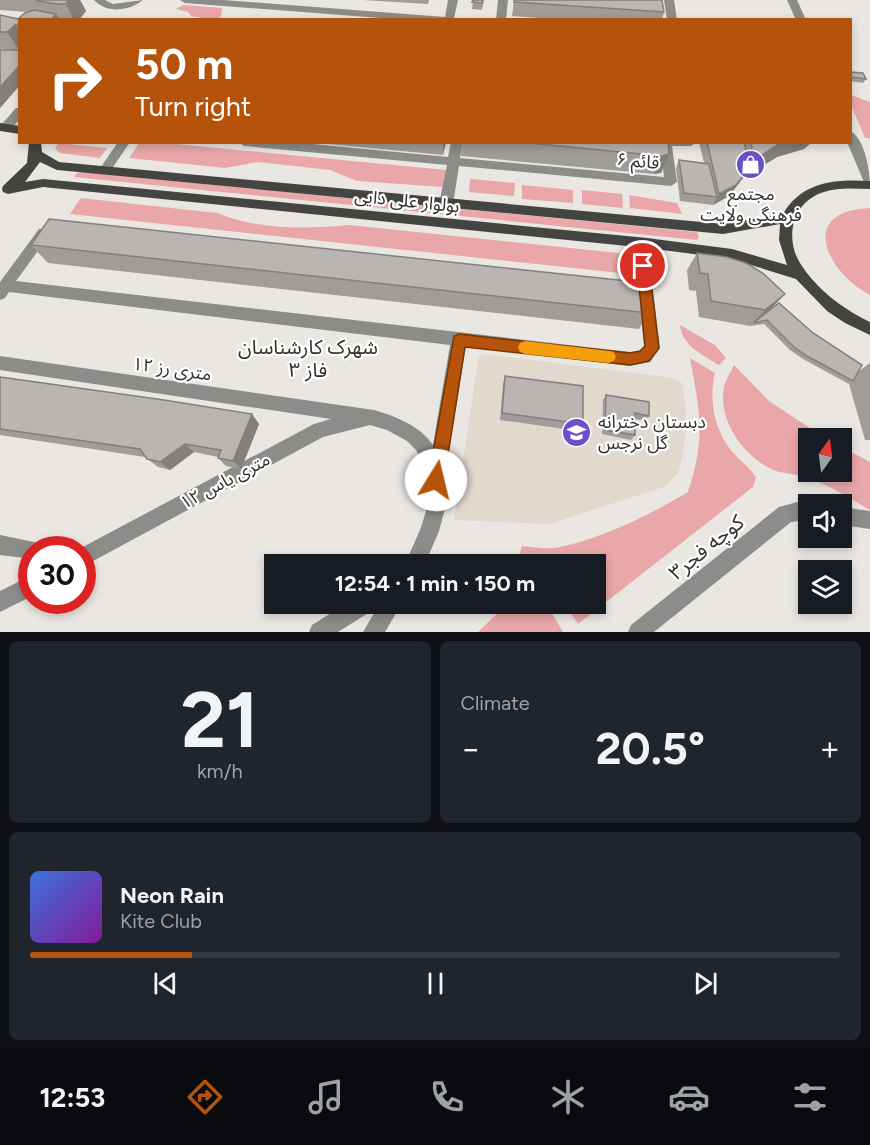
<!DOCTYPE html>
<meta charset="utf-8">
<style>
body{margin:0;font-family:Figtree,"Noto Sans Arabic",sans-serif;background:#20242c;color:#f1f3f6;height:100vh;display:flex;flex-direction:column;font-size:22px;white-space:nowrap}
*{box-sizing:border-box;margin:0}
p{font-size:20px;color:#9ea1a6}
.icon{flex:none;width:33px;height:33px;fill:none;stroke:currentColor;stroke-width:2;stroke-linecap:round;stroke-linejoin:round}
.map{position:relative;height:632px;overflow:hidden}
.drawer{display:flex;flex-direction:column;gap:9px;padding:9px;background:#0d0f14;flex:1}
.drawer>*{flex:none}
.guide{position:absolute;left:18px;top:18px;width:834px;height:126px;border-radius:0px;box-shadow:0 3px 9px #0003;background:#b45309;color:#fff;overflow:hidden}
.needle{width:39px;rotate:14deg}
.controls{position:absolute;left:798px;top:428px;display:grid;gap:12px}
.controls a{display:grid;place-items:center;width:54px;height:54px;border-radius:0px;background:#171b24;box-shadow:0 3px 9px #0003;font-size:30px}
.speed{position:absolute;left:18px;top:536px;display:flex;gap:12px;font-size:30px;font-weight:700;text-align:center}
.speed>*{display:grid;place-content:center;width:78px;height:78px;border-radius:50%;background:#171b24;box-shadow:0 3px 9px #0003;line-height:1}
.speed .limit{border:9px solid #d22;background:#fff;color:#111}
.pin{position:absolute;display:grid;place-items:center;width:51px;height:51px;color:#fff;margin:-26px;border:3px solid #fff;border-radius:50%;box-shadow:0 2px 6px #0007}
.me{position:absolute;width:66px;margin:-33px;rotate:9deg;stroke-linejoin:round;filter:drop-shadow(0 0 4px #0008)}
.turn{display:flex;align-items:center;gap:21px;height:126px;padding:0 18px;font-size:27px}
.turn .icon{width:78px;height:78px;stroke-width:2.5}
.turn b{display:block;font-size:42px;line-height:51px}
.big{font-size:45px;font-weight:700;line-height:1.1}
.drawer .card{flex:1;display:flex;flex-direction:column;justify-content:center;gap:9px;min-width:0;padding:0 21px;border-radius:9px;background:#20242c}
.drawer .dial{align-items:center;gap:0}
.dial b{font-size:78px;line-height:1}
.song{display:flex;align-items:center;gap:18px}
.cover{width:72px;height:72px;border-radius:9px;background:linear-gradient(135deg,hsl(220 70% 55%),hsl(290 70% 35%))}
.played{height:6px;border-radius:3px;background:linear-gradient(90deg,#b45309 20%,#363941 20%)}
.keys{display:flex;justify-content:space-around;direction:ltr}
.heat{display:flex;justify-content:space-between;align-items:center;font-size:33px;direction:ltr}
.drawer .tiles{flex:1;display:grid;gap:9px;grid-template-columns:1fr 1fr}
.card:last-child{grid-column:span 2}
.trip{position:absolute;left:264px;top:554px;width:342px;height:60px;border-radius:0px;background:#171b24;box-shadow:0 3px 9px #0003;font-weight:700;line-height:60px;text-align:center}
.tab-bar{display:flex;height:96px;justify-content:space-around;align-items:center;background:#090b0e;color:#9ea1a6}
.tab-bar .icon{width:42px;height:42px}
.tab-bar .selected{color:#b45309}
.tab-bar b{font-size:27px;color:#f1f3f6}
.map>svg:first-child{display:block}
.built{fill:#e1d8ce}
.green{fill:#e9a7a9}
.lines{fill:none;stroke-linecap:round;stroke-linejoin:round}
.minor{fill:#8c8c8a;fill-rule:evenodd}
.major{fill:#444440;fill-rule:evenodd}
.wall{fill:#a09c9a}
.shaded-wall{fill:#827f7d}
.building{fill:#bab5b3;stroke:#827f7d;stroke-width:1.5}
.route{fill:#b45309;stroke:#753606;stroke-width:1.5}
.slow{fill:#f59e0b}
.labels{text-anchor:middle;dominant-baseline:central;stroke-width:4.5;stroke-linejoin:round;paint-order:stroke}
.street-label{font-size:18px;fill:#32312f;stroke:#fff}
.poi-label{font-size:18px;fill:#32312f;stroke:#fff}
.neighbourhood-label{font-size:20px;fill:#32312f;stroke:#fff}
.near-street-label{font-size:21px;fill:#32312f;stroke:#fff}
</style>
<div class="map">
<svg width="870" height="632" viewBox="0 0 870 632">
<rect width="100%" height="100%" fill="#eae7e2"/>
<path class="built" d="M485,354L673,378L682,383L686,413L684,450L678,473L664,487L549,524L454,520L479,355Z"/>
<path class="green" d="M183,5L222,8L221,17L212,20L191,16L188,12L176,9Z
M851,95L870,102V138H865L851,105Z
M155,142L446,170L443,187L357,181L330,170L258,162L225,168L129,158L139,143Z
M58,143L107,148L100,158L60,153L55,149Z
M83,172L697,232L699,237L697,240L74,177L77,173Z
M470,179L515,183L514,196L469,192Z
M522,185L573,190V203L522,199Z
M582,190L622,194L623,208L582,204Z
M629,195L677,203L682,214L630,208Z
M81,198L217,213C258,230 306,229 349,225L637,255L639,275L70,214Z
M870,208V295C826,272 797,211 870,208Z
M680,325L715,345L726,358L719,365C703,355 682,346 680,325Z
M690,358L715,373C708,402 715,435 737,457C744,463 750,469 756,477L753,487L578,624L564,603H596V564H528L519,557L522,546C533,547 545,549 555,548C599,540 650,515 688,492C706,437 700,413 690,358Z
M734,365L769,401L825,438H808V471H842V447L870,462V510C850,499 830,485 808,478C798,474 786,474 776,471C745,459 717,421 724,386C726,379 731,372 734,365Z
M508,603H546L563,632H478Z"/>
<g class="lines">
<path class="minor" d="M94,0H105L113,4L143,0C129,11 107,14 94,0Z
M180,0H223L445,17L448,0H458L454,18L457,20H406L185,3Z
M498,0H508L506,20H496Z
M664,0H674L677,20H667Z
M787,0H797L806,20H796Z
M16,108H20V119L10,130H2V124Z
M850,131C865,138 870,172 870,186L864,182L847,142H850Z
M118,142H130L109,173H101L99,170Z
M238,142H292L448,157L451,142H463L460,158L664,177L660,142H697L691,146H672L677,182L671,186L459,166L453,204L446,209L439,204L447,165L244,146Z
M44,228L51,233L16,281L630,352L640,351L644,346L636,266L638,262H648L650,266L660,348L650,362L630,366L466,346L445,475L446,505L439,531L425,564H405L420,530L428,505L429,481L426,467L416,450L407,441L387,430L370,425L323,437L82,567V549H79L314,424L331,419L0,370V356L374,410C397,417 419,425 433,445L450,345L9,292L5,298L0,300V282L39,229Z
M801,501L813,504H808V520L791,522L654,632H628L631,625L779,507Z
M842,507L870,511V529L842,525Z
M0,535L39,543L41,549H32V559L0,555Z
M32,575V596L0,612V591Z
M347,603H376L373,610L338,632H309L312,625Z
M380,603H402L385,632H363Z"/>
<path class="major" d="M0,123L20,126V134L0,131Z
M29,142H41L42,152L59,162L723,224L783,214C802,181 836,179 870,181V189C855,189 839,187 824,192C793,201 784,237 800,263C816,289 843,309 870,322V335L845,323L827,311L796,279L732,259L647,248L43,187L8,194L3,192L2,189L3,186L27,163ZM40,162L57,170L723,234L780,224L779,240L787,265L732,249L647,238L43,179L25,182Z"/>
</g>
<path class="wall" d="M0,0H80L86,11L79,20H20V85L0,108L8,50L0,49V15L18,19L27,12L0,10Z
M363,0H429L428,4Z
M473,0H484L482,10L472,9Z
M514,0L664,12L662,20H566L512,16Z
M850,72L866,79L863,83L850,81Z
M307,142H446L443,155Z
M462,142H668L661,173L654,174L461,156Z
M699,142H812L804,149L777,157L743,178L729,196L713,205L680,201L676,168L679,160L704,163Z
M31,245L648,313L639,329L48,263Z
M697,253L771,310L813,333L859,371L870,363V440H865L849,384L803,359L790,350L764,324L750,326L699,317L696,291L689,290L687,270Z
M505,376L583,424L579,431L500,420L503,384Z
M0,377L259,424L241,469L226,466L218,458V457L194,452L170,470L158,467L145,457L0,435Z
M606,395L649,416L645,421L635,419V435L631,440L602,434L603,400Z"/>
<path class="shaded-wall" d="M69,0H80L86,11L79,20H74L66,4Z
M56,14L60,20H51Z
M15,25L20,31V51L7,32Z
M20,65V85L0,108V87Z
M443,142H446L443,155Z
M782,142H812L804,149L777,157L743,178L729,196L713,205L719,194L750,168L754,160Z
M669,154L661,173L654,174L662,156Z
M785,294L770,310L753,323L765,310Z
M252,414L259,424L241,469L233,461Z
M185,444L194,452L170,470L160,462Z"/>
<path class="building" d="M38,0H69L66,4H57L37,1Z
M473,0H483L482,3L472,2Z
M514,0H662L664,12L514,2Z
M34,10L56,14L51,20H20V25H15L7,32H0V15L18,19L25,13Z
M0,50H20V65L0,87Z
M850,72L863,73L866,79L850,77Z
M519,142H668L669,154L662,156Z
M707,142H744L750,168L736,185L719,194Z
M751,142H782L754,160Z
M786,142H796L784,146Z
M679,160L709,164L717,197L684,193Z
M49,219L646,283L648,313L31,245Z
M697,253L727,257L746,263L764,274L785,294L765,310L711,301L708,274L700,273Z
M779,303L813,333L862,365L853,381L807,356L794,347L767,320L753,323Z
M505,376L583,386V424L502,413Z
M0,377L164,400L252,414L233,461L218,458L221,450L185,444L160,462L147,459L140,449L0,429Z
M606,395L649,402V416L635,413V435L605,430Z"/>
<path class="route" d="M643,261L649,266L659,348L649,361L630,365L465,347L444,480L442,486L436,488L431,486L428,480L454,336L459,334L630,353L640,351L645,346L637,266Z"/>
<path class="slow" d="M525,341L609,351L614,352L616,357L614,361L609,363L525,354L520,352L518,347L520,343Z"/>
<defs>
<symbol id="shop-disc" viewBox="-11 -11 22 22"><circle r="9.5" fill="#6850c9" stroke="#fff"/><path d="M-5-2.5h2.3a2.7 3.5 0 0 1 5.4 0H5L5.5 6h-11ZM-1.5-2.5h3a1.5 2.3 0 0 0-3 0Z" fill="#fff"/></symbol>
<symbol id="school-disc" viewBox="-11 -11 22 22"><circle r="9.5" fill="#6850c9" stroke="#fff"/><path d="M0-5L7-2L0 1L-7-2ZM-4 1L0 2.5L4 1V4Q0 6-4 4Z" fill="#fff"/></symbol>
</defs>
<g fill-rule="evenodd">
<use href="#shop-disc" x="734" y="148" width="33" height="33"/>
<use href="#school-disc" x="560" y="416" width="33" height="33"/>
</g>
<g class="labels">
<g class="street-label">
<text transform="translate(638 161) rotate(5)">قائم ۶</text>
<text transform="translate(407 201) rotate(6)">بولوار علی دایی</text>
<text transform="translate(172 369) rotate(8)">۱۲ متری رز</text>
<text transform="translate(225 481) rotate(-28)">۱۲ متری یاس</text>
</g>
<g class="poi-label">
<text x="751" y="194">مجتمع<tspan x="751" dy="21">فرهنگی ولایت</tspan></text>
<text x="598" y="422" text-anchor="start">دبستان دخترانه<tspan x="598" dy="21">گل نرجس</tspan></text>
</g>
<g class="neighbourhood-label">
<text x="308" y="347">شهرک کارشناسان<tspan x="308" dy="23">فاز ٣</tspan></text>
</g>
<g class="near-street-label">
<text transform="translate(706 547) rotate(-39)">کوچه فجر۳</text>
</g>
</g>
</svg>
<div class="controls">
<a><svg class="needle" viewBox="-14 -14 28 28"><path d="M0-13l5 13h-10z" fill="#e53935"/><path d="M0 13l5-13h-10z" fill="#9ea1a6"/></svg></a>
<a><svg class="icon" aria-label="sound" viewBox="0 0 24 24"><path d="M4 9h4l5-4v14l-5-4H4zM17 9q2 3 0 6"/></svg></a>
<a><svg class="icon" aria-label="layers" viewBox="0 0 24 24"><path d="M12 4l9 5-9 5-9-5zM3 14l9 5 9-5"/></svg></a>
</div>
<div class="speed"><div class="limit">30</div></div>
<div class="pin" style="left:643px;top:266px;background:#d93025"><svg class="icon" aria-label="arrive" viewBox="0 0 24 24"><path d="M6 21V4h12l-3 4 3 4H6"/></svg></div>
<svg class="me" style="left:436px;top:480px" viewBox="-20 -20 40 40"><circle r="19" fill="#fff"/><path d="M0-13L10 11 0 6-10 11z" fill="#b45309"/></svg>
<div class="trip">12:54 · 1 min · 150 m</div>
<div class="guide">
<div class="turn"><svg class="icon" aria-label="right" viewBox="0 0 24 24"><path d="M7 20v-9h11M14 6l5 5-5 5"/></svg><div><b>50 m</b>Turn right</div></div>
</div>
</div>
<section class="drawer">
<div class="tiles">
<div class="card dial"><b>21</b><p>km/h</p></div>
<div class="card"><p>Climate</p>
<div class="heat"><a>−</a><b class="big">20.5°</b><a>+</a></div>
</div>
<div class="card">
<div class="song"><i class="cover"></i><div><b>Neon Rain</b><p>Kite Club</p></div></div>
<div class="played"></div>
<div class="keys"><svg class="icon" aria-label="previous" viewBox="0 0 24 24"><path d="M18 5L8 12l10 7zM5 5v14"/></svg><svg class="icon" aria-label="pause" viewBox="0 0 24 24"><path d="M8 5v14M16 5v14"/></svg><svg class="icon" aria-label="next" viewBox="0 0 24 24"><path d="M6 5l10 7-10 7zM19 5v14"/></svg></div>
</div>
</div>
</section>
<nav class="tab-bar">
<b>12:53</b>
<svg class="icon selected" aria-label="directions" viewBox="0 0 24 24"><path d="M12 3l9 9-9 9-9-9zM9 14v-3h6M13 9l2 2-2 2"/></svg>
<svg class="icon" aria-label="music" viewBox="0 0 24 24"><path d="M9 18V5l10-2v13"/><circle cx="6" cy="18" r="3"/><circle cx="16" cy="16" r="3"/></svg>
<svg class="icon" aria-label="phone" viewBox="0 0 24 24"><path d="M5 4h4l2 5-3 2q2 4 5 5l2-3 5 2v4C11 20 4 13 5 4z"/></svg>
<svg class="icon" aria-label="climate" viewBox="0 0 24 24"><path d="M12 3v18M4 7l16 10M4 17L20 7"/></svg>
<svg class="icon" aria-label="car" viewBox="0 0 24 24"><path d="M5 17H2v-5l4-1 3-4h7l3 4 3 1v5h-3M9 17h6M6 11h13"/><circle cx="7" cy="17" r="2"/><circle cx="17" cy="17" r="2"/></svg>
<svg class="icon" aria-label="filters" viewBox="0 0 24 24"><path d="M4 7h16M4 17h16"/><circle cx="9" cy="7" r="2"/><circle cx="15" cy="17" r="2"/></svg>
</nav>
